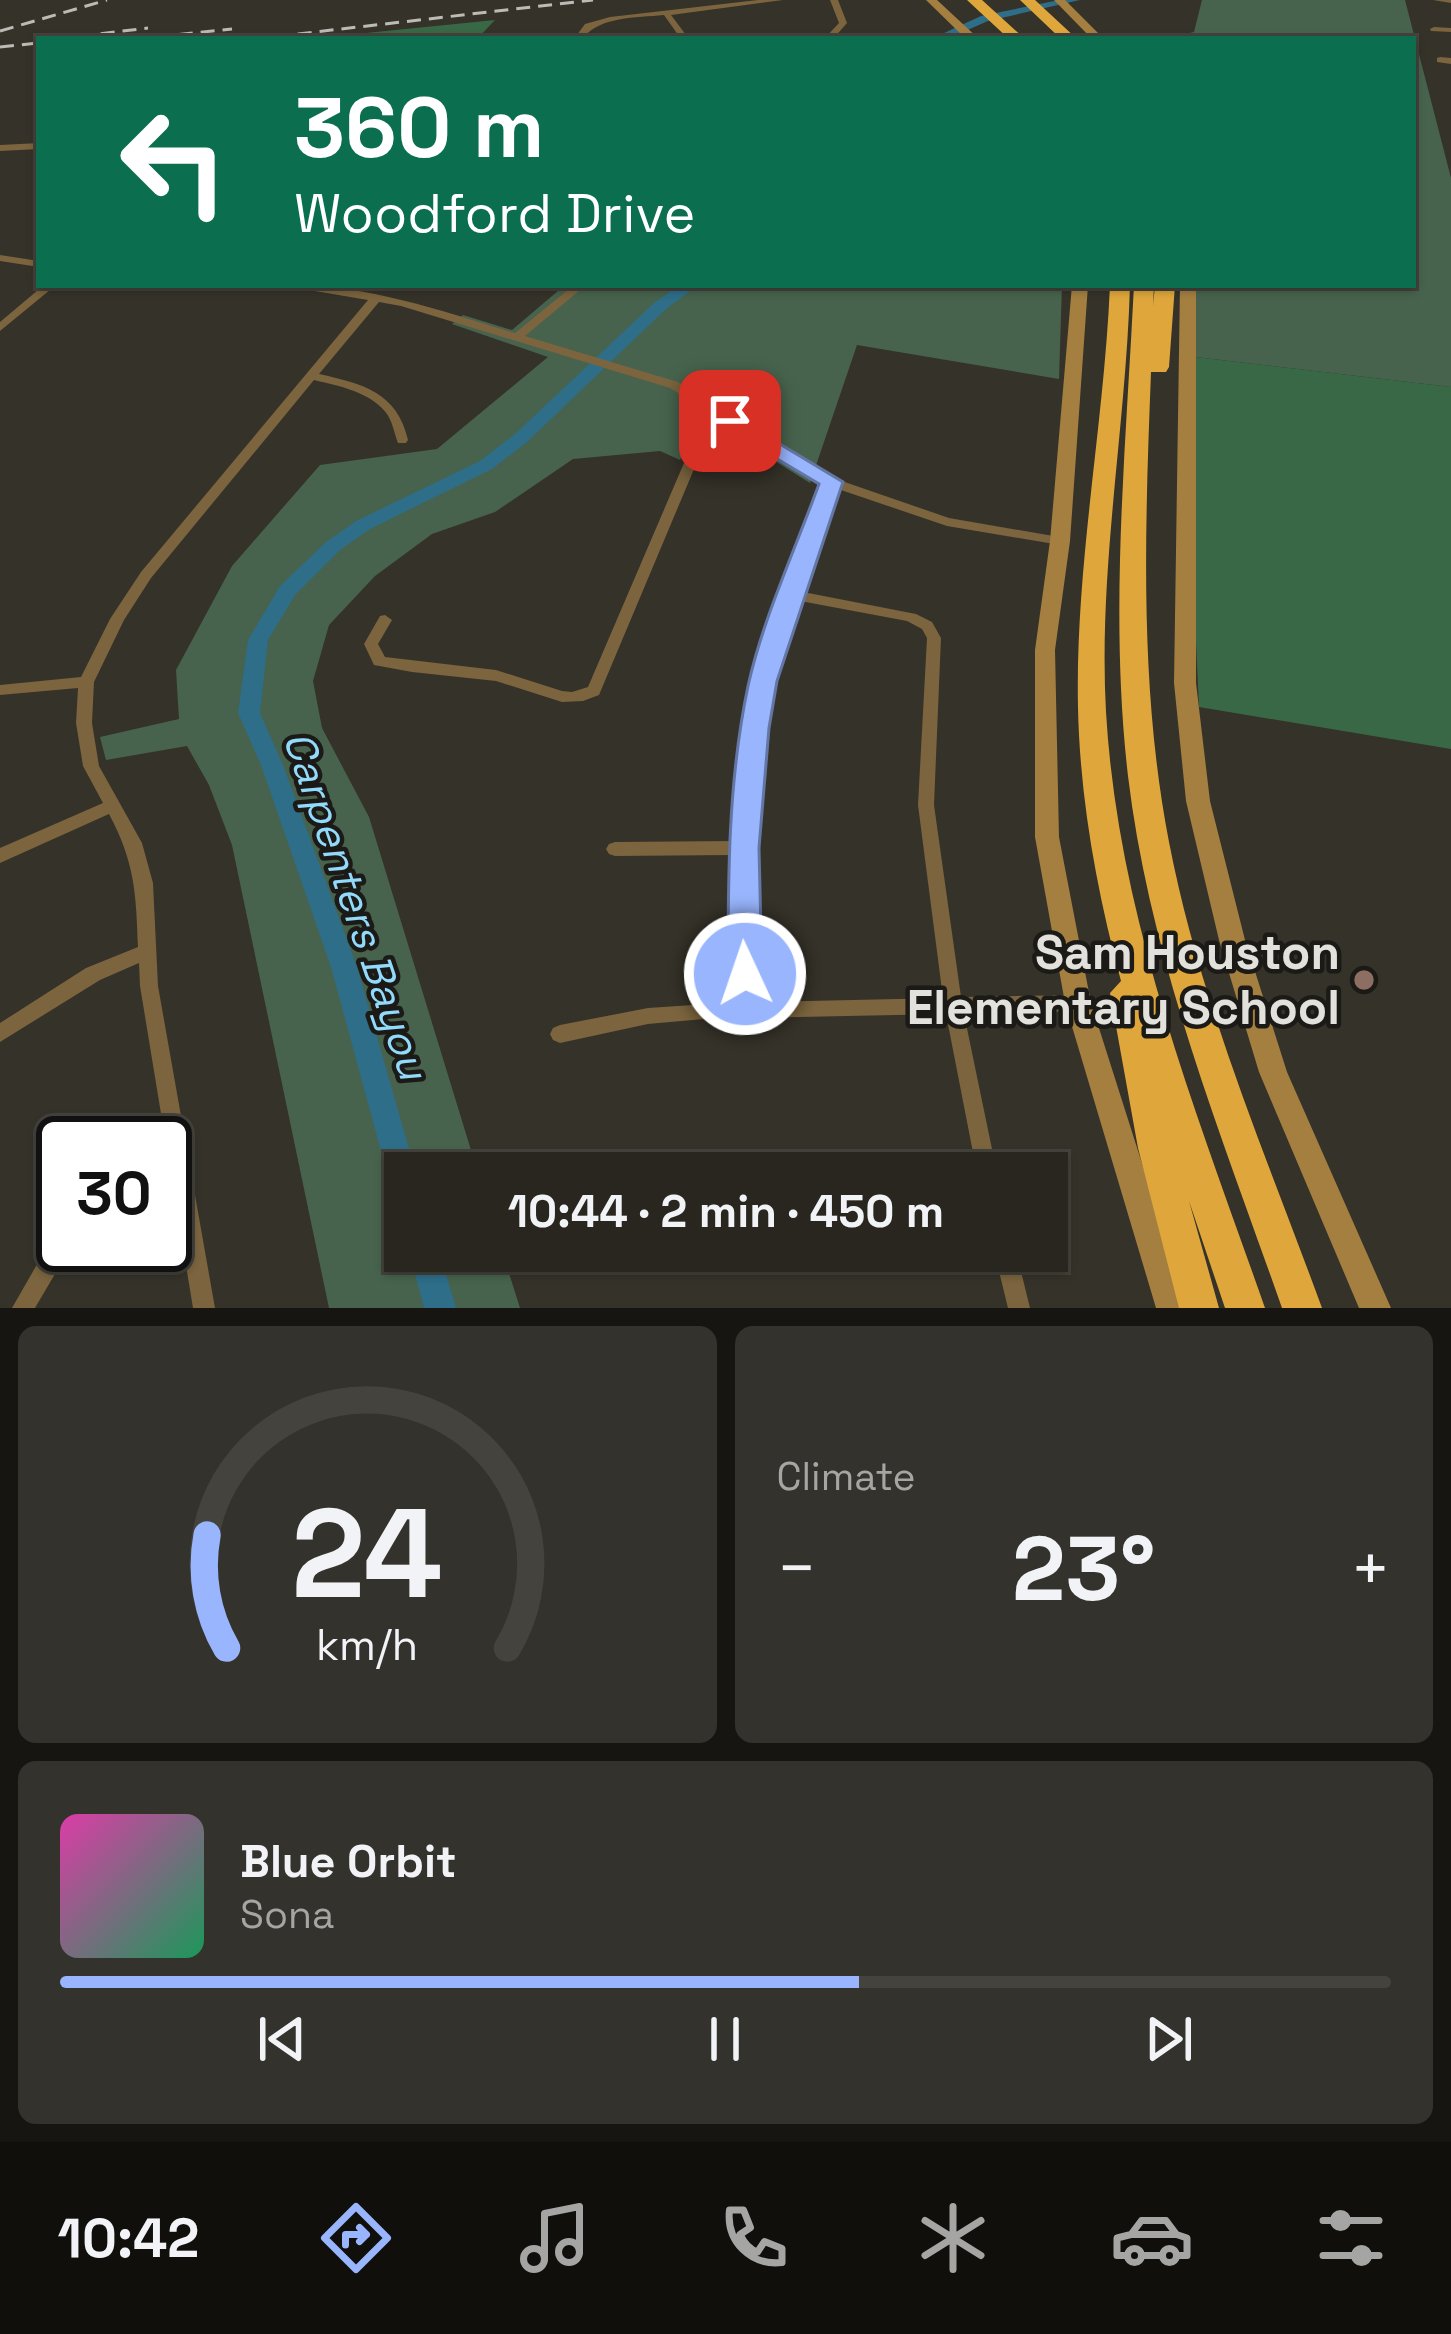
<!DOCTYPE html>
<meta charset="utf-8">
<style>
body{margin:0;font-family:"Space Grotesk",sans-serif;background:#34322c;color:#f1f3f6;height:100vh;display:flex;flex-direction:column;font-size:45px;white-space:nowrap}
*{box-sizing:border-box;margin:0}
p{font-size:39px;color:#a5a5a4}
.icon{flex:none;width:66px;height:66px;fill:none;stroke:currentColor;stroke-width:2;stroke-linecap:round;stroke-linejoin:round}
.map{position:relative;height:1308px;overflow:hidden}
.drawer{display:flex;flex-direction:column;gap:18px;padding:18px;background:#161511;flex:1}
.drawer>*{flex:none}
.hud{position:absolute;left:36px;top:36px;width:1380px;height:252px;border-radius:0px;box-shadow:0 3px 9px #0004,0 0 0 3px #44433d;background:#0b6e4f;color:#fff;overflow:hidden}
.speed{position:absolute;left:36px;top:1116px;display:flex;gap:24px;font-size:60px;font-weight:700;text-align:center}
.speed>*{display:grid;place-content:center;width:156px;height:156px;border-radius:50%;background:#28261f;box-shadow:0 3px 9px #0004,0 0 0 3px #44433d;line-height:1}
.speed .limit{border:6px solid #111;border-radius:18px;background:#fff;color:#111}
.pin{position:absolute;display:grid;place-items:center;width:102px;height:102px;color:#fff;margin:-51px;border-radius:24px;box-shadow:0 6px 18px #0006}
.me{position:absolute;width:132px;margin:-66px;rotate:357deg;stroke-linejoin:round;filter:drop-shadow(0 0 9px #0008)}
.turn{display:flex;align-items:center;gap:42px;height:252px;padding:0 60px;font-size:54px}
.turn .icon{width:156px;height:156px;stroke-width:2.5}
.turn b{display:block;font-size:84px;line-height:102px}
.big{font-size:90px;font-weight:700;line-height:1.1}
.drawer .tile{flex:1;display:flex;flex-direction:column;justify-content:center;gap:18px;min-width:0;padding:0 42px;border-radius:18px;background:#34322c}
.drawer .dial{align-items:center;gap:0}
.dial svg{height:312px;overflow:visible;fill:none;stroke:#44433d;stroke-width:7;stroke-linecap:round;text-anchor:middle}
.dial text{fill:#f1f3f6;stroke:none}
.song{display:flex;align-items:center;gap:36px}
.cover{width:144px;height:144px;border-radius:18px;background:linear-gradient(135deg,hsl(320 70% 55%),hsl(150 70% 35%))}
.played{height:12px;border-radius:6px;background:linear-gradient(90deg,#98b5fd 60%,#44433d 60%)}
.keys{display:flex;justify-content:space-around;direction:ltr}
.heat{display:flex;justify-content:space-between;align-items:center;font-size:66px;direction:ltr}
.drawer .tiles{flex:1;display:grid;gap:18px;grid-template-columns:1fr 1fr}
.tile:last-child{grid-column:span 2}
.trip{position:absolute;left:384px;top:1152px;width:684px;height:120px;border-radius:0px;background:#28261f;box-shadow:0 3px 9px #0004,0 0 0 3px #44433d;font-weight:700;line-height:120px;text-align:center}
.tabs{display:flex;height:192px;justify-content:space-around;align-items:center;background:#100f0c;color:#a5a5a4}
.tabs .icon{width:84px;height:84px}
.tabs .selected{color:#98b5fd}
.tabs b{font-size:54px;color:#f1f3f6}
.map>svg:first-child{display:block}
.green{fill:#47634d}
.forest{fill:#386845}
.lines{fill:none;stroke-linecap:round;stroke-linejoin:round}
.river{fill:#2e6e88;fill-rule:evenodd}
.minor{fill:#7b643e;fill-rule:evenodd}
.secondary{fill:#a47f40;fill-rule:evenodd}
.motorway{fill:#dfa73b;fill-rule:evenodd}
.rail{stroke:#bdbbb5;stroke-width:3;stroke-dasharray:14 8;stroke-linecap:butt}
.route{fill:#98b5fd;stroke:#6376a4;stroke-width:3}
.education-dot{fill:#8d6e63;stroke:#1b1a16;stroke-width:4.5}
.labels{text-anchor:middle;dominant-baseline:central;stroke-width:9;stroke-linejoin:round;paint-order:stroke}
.water-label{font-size:42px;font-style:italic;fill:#92dafb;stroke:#1b1a16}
.near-poi-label{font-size:48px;font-weight:bold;fill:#e3e1dc;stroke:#1b1a16;text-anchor:end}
</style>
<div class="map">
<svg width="1451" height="1308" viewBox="0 0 1451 1308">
<rect width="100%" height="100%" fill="#353229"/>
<path class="green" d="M1202,0H1405L1451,178V387L1195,357V285H1413V39H1162L1194,32Z
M565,285H1062L1059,379L857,345L810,483L708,419L693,433L680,460L660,451L573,459L495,512L432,534L375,576L329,625L313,681L322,728L369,817L478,1173H405V1251H502L520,1308H329L232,845L209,785L187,746L106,760L100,737L179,719L176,670L232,566L320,465L437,449L548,357L452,324L463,315L512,330Z"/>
<path class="forest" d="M495,20L477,39H311L316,38Z
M1195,357L1451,387V749L1199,707L1190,513Z"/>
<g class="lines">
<path class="river" d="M1059,0H1080L988,21L947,39H931L981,16Z
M680,285H698L666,309L527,442L492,469L370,529L340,550L295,595L268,640L260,713L283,765L357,967L416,1173H405V1198L395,1194L390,1184L331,967L261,765L238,713L248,640L280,586L326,542L356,521L480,461L515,434L654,303Z
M409,1251H439L456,1308H424Z"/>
<path class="minor" d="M758,0H783L671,15L689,39H681L664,15C636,18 600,16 582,39H574L585,24L610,17Z
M830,0H838L847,23L833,39H824L839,23Z
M1433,0H1451V3Z
M1434,27L1451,28V32L1431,31L1430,29Z
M1440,57L1451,58V64L1437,62V58Z
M39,143V149L0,151V145Z
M0,255L39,261V267L0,261Z
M44,285H56L0,331V322Z
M292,285C369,285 441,311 515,333L574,285H586L525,336L678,382L836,479L949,518L1065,538L1067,541L1060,545L947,526L835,488L798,591L916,614L932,622L941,638L934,805L961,997L1078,995L1085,997L1087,1003L1085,1009L1078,1011L964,1014L997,1173H977L946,1014L704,1019L648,1024L560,1043L553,1040L550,1034L553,1028L560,1025L648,1008L738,1002L734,928V855L615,856L609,854L606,849L609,844L615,842L734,841C738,786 743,730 757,676C774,610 801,547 824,483L731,425L711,435L705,443L599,695L583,701L562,702L496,681L412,672L374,665L364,644L380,616L385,615L392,620L378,644L385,657L496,670L562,691L572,692L588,687L693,442L703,429L722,420L670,388L401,306L379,302L319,374C363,384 397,392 408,440L406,443H398C394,433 393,423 387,414C371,392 339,386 314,380L151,578L124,620L94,682L92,723L99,766L142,843L153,883L158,986L215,1308H193L140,986L139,963L100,980L0,1042V1023L86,968L138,947C136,893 135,863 109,814L0,863V848L103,803L83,766L76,723L78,688L0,695V685L81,677L110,619L141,572L368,300L297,288ZM795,600L907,621L922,629L927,638L918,805L943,998L757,1002C745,865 750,730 795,600Z
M63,1230V1245H72L35,1308H12L55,1233Z
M994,1251H1016L1030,1308H1008Z"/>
<path class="secondary" d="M926,0H937L979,39H966Z
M1054,0H1065L1104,39H1092Z
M1072,285H1088L1070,541L1055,650L1059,837L1091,1003L1188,1308H1156L1065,1003L1035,837V650L1050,541Z
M1180,285H1196V683L1210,801L1245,940L1287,1072L1391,1308H1359L1259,1072L1219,940L1186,801L1174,683Z"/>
<path class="motorway" d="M967,0H982L1025,39H1009Z
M1020,0H1035L1077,39H1061Z
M1110,285H1130C1126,427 1098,570 1106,712C1118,919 1197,1114 1265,1308H1225L1189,1201L1219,1308H1179L1138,1148L1110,993L1121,981C1097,892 1080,800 1078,708C1075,566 1104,426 1110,285Z
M1134,285H1154L1153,306L1155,285H1175L1169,367L1166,372H1151C1145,529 1139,687 1169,842C1200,1003 1266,1155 1322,1308H1282C1221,1134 1150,960 1128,776C1109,613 1126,448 1134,285Z"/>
<path class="rail" d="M0,31L107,0
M57,39L148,28
M135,39L232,29
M254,39L593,0
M0,47L39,43"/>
</g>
<path class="route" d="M730,414L843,482L777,681L769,728L759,848L762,974L757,984L745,988L733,984L728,974C728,877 728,781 748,686C763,618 795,550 819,484L722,426L719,421Z"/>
<circle class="education-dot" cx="1364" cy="980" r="12"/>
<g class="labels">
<g class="water-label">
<text transform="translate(356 905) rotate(71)">Carpenters Bayou</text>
</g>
<g class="near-poi-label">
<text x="1340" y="952">Sam Houston<tspan x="1340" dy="55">Elementary School</tspan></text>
</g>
</g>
</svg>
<div class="speed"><div class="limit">30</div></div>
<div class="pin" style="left:730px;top:421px;background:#d93025"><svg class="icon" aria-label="arrive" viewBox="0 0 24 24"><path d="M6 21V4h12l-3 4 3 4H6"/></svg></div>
<svg class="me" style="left:745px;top:974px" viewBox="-20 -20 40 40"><circle r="17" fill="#98b5fd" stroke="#fff" stroke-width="3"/><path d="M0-11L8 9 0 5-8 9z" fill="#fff"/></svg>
<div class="trip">10:44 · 2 min · 450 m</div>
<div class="hud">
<div class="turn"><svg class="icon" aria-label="left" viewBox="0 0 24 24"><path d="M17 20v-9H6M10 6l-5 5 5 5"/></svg><div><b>360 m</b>Woodford Drive</div></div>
</div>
</div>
<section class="drawer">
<div class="tiles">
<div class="tile dial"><svg viewBox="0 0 100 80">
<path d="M14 69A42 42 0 1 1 86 69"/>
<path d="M14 69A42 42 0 0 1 9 40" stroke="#98b5fd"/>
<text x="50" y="56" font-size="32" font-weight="700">24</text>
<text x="50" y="72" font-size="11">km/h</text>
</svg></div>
<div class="tile"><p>Climate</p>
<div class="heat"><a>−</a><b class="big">23°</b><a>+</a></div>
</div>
<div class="tile">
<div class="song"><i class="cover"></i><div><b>Blue Orbit</b><p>Sona</p></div></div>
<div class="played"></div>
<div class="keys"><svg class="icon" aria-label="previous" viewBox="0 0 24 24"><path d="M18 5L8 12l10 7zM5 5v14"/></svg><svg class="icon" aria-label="pause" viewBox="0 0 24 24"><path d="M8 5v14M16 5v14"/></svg><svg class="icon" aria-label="next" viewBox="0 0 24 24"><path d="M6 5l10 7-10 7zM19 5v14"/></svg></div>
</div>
</div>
</section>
<nav class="tabs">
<b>10:42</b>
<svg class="icon selected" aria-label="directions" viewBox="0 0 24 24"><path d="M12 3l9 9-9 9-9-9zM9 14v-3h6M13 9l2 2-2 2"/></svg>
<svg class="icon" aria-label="music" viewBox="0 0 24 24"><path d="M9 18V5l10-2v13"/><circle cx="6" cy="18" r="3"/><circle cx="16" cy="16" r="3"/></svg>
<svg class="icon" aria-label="phone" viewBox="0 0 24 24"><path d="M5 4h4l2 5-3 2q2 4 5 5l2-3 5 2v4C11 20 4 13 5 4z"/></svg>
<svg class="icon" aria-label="climate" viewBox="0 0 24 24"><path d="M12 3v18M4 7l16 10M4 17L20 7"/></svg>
<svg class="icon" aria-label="car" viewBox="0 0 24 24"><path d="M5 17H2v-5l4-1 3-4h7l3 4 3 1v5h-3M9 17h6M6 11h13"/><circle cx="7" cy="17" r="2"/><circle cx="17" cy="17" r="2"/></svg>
<svg class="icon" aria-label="filters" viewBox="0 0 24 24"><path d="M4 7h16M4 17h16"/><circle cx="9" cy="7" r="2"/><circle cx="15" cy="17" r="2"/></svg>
</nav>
